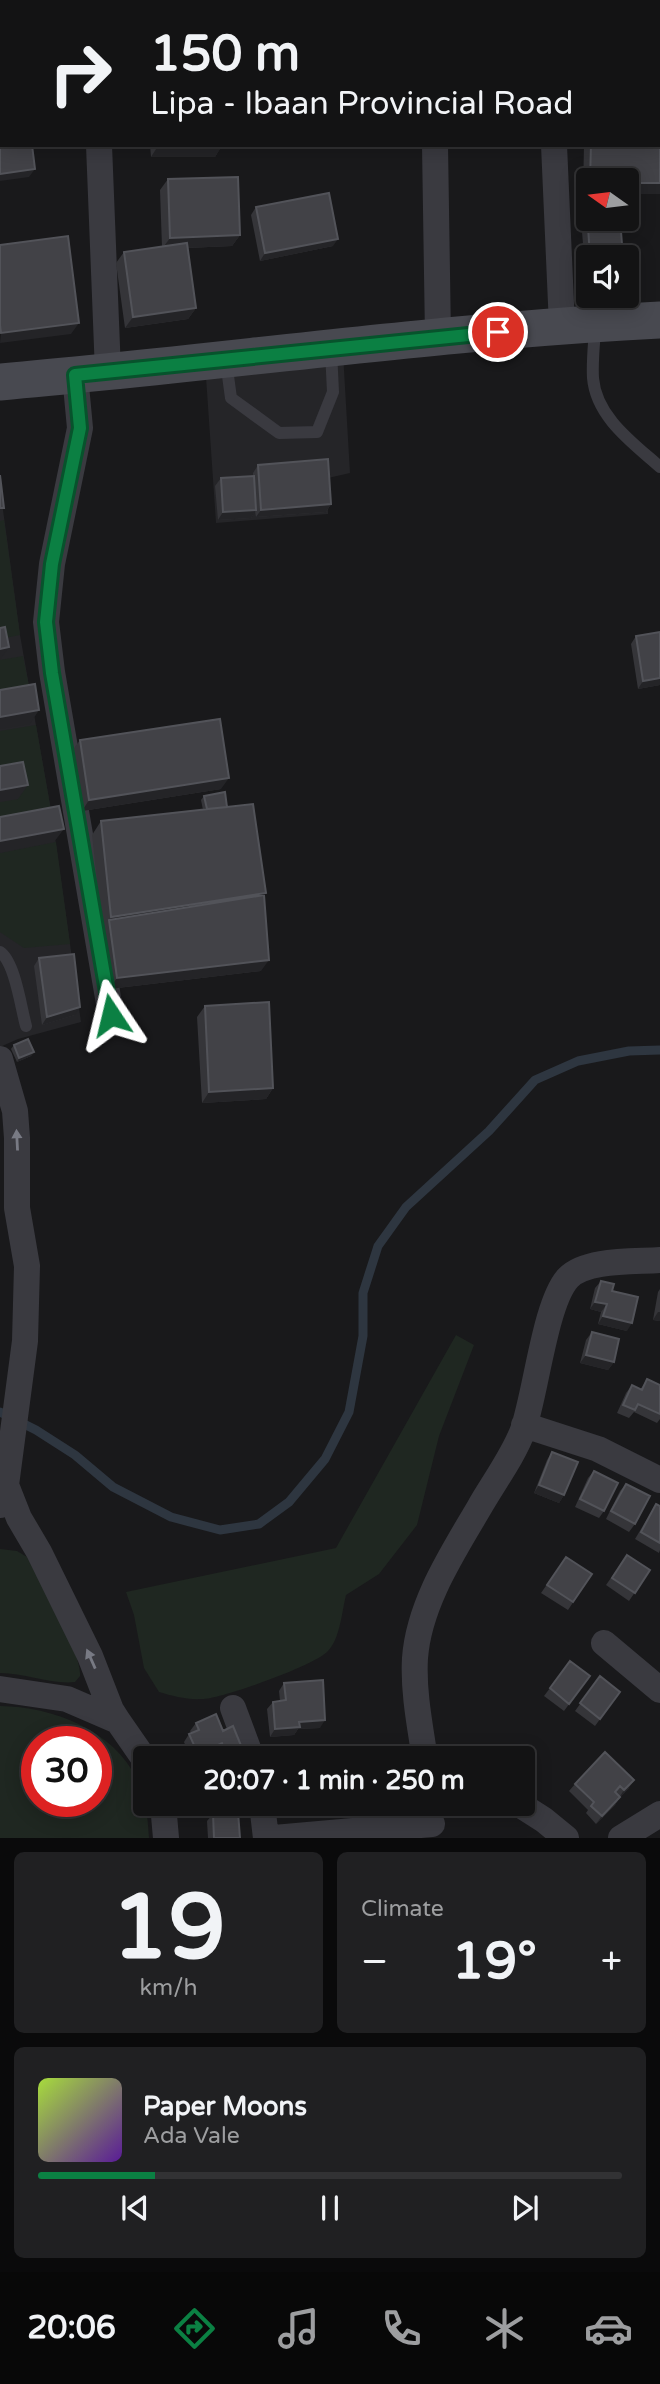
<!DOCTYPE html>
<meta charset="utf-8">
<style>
body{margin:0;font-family:"Varela Round",sans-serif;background:#202022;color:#f1f3f6;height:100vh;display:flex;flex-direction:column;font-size:26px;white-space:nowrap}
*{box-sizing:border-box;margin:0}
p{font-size:23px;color:#9d9ea0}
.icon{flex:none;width:38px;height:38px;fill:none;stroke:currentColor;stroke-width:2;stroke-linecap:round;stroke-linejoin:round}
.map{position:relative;height:1838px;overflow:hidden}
.details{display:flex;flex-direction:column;gap:14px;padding:14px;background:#0a0a0b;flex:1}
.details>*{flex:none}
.hud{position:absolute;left:0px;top:0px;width:662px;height:147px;box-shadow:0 4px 18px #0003,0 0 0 2px #323234;background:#131314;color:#f1f3f6;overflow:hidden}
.needle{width:46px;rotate:284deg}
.controls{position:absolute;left:576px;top:168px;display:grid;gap:14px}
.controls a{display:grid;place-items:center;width:63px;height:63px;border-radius:7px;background:#131314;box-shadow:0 4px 18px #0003,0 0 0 2px #323234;font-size:35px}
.speed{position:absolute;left:21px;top:1726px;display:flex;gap:14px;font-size:35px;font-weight:700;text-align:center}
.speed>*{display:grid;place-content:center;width:91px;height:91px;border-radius:50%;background:#131314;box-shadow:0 4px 18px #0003,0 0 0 2px #323234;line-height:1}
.speed .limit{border:10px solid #d22;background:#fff;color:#111}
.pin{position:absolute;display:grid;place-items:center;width:60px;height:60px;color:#fff;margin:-30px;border:4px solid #fff;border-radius:50%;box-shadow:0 2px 7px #0007}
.me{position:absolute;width:77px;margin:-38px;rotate:350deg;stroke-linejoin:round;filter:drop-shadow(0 0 5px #0008)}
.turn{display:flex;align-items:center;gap:24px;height:147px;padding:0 35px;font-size:32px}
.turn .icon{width:91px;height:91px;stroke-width:2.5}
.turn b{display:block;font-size:49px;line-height:60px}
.big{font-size:52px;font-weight:800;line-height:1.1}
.details .card{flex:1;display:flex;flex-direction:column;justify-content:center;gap:10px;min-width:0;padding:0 24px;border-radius:10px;background:#202022}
.details .dial{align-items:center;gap:0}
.dial b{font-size:91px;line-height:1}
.song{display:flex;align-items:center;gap:21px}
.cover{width:84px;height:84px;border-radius:10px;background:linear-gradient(135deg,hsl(80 70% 55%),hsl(270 70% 35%))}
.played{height:7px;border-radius:4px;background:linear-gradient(90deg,#0b8043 20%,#323234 20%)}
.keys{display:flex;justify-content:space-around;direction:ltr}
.heat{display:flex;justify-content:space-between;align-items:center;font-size:38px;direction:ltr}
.details .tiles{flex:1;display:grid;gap:14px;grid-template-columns:1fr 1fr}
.card:last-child{grid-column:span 2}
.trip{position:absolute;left:133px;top:1746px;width:402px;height:70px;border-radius:7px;background:#131314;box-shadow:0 4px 18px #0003,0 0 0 2px #323234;font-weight:800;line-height:70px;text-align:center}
.tab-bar{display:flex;height:112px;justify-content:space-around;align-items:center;background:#080808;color:#9d9ea0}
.tab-bar .icon{width:49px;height:49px}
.tab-bar .selected{color:#0b8043}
.tab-bar b{font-size:32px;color:#f1f3f6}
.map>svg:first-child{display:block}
.built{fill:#252528}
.green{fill:#1f2721;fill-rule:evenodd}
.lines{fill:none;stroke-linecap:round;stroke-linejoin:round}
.stream{stroke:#2e3640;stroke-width:9}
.service{stroke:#3a3a40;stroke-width:12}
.minor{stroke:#3a3a40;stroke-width:26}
.secondary{stroke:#484950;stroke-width:37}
.wall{fill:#353539}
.shaded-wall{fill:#242427}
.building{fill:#424247;stroke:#525359;stroke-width:2}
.oneway{fill:#787a84}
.route-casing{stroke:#07532c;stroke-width:18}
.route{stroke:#0b8043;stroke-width:12}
</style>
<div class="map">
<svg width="660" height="1838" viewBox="0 0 660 1838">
<rect width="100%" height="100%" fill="#19191b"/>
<path class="built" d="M343,353L350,473L328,478V514L216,523L206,377Z
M0,488L20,635L52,816L81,1022L18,1039L0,1047Z"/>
<path class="green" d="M4,520L20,635L0,639V521Z
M23,656L31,696L0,702V660Z
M36,725L52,816L0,826V802L18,799L0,777V731Z
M56,842L70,944L24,948L0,932V853Z
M456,1335L474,1345L439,1436L417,1525L379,1574L346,1595C342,1611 340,1639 328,1651C316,1665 221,1699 202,1699C187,1700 173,1696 159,1692L144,1668L134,1615L126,1592L336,1548Z
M0,1549L17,1551L27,1557C39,1581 83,1654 80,1676L75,1682C53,1685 25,1673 0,1673Z
M0,1706C58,1707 125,1734 143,1795C147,1809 148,1823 149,1838H0ZM96,1741V1801H37V1741Z"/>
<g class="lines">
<path class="stream" d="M0,1412L36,1430L75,1455L113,1487L171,1517L220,1530L259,1524L289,1502L325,1459L349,1412L363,1336V1293L378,1246L406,1207L489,1131L535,1080L578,1061L629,1051L660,1050"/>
<path class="service" d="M595,329C594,345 592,362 593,378C596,417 633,443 660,467
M226,361L231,398L279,433L317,432L333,392L331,351
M0,952C15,962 21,1008 26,1026"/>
<path class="minor" d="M428,0V2
M547,0V2
M0,13H2
M99,145L108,372
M435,145L438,337
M554,145L562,326
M75,375L80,428L52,564L46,622L52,672L111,1015
M0,1059L15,1111L17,1138V1208L27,1266L25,1341L6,1485L0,1505
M524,1425L598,1449L660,1480
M6,1485L19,1518L39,1552L90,1656L111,1710L118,1721
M604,1643L660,1690
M0,1689L67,1699L118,1721L145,1760
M233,1708L252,1759
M425,1759C420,1726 413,1691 415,1658C419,1604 452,1554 479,1508C493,1483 513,1457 523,1430C536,1393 545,1303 568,1278C586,1259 635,1262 660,1260
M163,1804L166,1838
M262,1804L266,1838
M519,1804L544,1820L566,1838
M274,1838L432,1824
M621,1838L660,1814"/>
<path class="secondary" d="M0,382C220,363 439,331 660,320"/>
</g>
<path class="wall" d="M660,110V194H626V180H588V193H583L584,145H660Z
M150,145H222L215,157H151Z
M168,179L240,235L232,246L187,248L196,308L188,319L125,328L116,263L124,252L162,247L160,190Z
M256,207L333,246L260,261L251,215Z
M587,212L623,257H588V279H586L581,220Z
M258,465L331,504L326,512L256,517L255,511L251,518L218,520L215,486L221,478L253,476V473Z
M660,632V685L638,689L631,644L636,636Z
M80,740L221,789L82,811L72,751Z
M204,796L266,893L264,895L261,971L109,989L92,835L101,821L203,810L201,800Z
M39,958L75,1015L42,1025L34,966Z
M205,1006L273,1088L266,1099L202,1103L197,1017Z
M14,1045L34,1052L31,1056L17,1062L11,1049Z
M601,1281L612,1291L627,1331L598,1324L601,1312L590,1309L595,1288Z
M660,1289V1321L653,1320L658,1292Z
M592,1332L614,1362L608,1370L580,1363L586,1340Z
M647,1379L660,1385V1419L657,1423L634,1412L629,1418L617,1413L626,1393L632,1385L640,1390Z
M552,1452L564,1495L559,1503L534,1493L547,1460Z
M594,1471L604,1511L599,1518L575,1507L588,1478Z
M626,1484L635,1524L629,1532L606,1519L620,1491Z
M656,1504L660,1506V1550L659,1553L635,1539Z
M627,1555L650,1570L629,1601L606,1585Z
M566,1557L592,1574L568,1610L541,1593Z
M590,1676L564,1711L544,1696L550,1688Z
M600,1676L620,1692L595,1726L575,1711Z
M284,1683L320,1728L298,1729L294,1735L270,1737L267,1709L273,1702L280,1701L279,1691Z
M196,1723L223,1731L242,1748L237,1755L228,1759H220L217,1751L199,1759H191L184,1742L189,1734L191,1733L190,1731Z
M605,1752L629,1788L620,1797L615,1805L596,1824L586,1813L588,1810L569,1791L575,1784Z
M213,1814L240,1838H208L207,1821Z"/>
<path class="shaded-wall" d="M158,146H222L215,157H151Z
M35,169L29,177L0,181V174Z
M626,183H660V194H626Z
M588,186V193H583Z
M240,235L232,246L162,249L170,238Z
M338,239L333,246L260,261L265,253Z
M196,308L188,319L125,328L133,317Z
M79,323L71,334L0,343L1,333Z
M331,504L326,512L256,517L261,510Z
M256,510L251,518L218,520L223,512Z
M9,647L0,660V649Z
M660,678V685L638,689L643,681Z
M39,710L30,724L0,729V717Z
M229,778L221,789L82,811L89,800Z
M28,785L18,799L0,802V790Z
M64,829L54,842L0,853V841Z
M266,893L257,906L109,920L111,917Z
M269,960L261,971L109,989L117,978Z
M80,1007L75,1015L42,1025L47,1017Z
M34,1052L31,1056L17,1062L19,1058Z
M273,1088L266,1099L202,1103L209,1092Z
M595,1302L607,1304L601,1312L590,1309Z
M658,1312H660V1321L653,1320Z
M603,1316L632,1323L627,1331L598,1324Z
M586,1355L614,1362L608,1370L580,1363Z
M539,1485L564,1495L559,1503L534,1493Z
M325,1720L320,1728L298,1729L294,1735L270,1737L275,1729L299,1722Z
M222,1743L217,1751L199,1759H194L198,1754Z
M242,1748L237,1755L228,1759H223L226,1754Z
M634,1780L629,1788L619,1798L624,1790Z
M620,1797L615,1805L596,1824L602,1816Z
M194,1804H218L191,1808Z"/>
<path class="building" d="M153,0H172V2H143Z
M660,110V183H626V180H590L591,145H660Z
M32,145L35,169L0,174V146Z
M158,145H222V146H158Z
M238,177L240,235L170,238L168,179Z
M329,193L338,239L265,253L256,207Z
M587,212H588V219H620L623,257H590Z
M68,236L79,323L1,333L0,325V245Z
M187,243L196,308L133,317L124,252Z
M328,459L331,504L261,510L258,465Z
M0,475L4,508H0Z
M254,476L256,510L223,512L221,478Z
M5,627L9,647L0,649V628Z
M660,632V678L643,681L636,636Z
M35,684L39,710L0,717V690Z
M220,719L229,778L89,800L80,740Z
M23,762L28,785L0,790V766Z
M225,792L227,807L207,809L204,796Z
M253,804L266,893L111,917L101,821Z
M59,806L64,829L0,841V817Z
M264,895L269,960L117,978L109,920Z
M74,954L80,1007L47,1017L39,958Z
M269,1002L273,1088L209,1092L205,1006Z
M28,1039L34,1052L19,1058L14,1045Z
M601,1281L614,1284L612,1291L638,1297L632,1323L603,1316L607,1304L595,1302Z
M592,1332L619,1339L614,1362L586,1355Z
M647,1379L660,1385V1414L638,1404L635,1410L623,1405L632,1385L642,1390Z
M552,1452L578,1462L564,1495L539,1485Z
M594,1471L618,1483L604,1511L580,1499Z
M626,1484L650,1496L635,1524L611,1511Z
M656,1504L660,1506V1543L641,1532Z
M627,1555L650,1570L635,1593L612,1578Z
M566,1557L592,1574L573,1602L547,1585Z
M570,1661L590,1676L569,1704L550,1688Z
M600,1676L620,1692L600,1719L580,1703Z
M323,1680L325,1720L299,1722L300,1727L275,1729L273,1702L286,1700L284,1683Z
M216,1714L223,1731L233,1726L242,1748L226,1754L222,1743L198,1754L189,1734L199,1730L196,1723Z
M605,1752L634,1780L624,1790L620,1786L615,1792L620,1797L602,1816L591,1806L594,1802L575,1784Z
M238,1812L240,1838H214L213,1814Z"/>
<defs><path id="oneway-solid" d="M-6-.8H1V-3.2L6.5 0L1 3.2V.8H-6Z" transform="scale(1.75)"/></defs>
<g class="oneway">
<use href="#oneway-solid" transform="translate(17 1140) rotate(-93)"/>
<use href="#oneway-solid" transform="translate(91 1659) rotate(-114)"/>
</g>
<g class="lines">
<defs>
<path id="route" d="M111,1015L52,673L46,622L52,564L80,428L75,375L498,332"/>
</defs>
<use href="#route" class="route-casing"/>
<use href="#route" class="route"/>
</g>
</svg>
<div class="controls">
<a><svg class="needle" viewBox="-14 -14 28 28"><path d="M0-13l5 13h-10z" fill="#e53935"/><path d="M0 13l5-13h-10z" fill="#9d9ea0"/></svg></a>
<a><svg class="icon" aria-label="sound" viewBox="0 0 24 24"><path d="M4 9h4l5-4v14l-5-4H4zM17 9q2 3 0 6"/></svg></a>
</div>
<div class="speed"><div class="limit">30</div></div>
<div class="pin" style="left:498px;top:332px;background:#d93025"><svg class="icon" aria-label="arrive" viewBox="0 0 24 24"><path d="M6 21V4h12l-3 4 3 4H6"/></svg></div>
<svg class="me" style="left:111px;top:1015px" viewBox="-20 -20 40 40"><path d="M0-17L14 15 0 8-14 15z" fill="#0b8043" stroke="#fff" stroke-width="4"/></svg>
<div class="trip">20:07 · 1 min · 250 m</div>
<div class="hud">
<div class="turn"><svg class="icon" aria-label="right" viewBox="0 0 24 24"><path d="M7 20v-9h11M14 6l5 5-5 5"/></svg><div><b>150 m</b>Lipa - Ibaan Provincial Road</div></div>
</div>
</div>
<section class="details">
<div class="tiles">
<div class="card dial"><b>19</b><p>km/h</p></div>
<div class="card"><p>Climate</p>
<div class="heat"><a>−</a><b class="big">19°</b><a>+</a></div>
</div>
<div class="card">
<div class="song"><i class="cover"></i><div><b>Paper Moons</b><p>Ada Vale</p></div></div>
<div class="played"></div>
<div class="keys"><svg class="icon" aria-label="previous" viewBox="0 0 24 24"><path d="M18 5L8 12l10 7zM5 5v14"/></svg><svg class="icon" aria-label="pause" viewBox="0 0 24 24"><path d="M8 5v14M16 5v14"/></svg><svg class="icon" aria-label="next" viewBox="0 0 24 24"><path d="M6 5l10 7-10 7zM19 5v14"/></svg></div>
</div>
</div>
</section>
<nav class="tab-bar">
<b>20:06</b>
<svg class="icon selected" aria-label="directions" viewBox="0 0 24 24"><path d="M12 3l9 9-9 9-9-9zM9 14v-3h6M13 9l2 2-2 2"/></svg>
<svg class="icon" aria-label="music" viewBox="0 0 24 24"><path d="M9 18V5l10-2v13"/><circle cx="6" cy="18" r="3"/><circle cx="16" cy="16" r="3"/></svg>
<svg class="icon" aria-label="phone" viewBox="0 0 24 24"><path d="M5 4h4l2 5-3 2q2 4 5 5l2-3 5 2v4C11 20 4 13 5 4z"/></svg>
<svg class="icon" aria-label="climate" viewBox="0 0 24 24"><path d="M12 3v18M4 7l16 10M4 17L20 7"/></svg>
<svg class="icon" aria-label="car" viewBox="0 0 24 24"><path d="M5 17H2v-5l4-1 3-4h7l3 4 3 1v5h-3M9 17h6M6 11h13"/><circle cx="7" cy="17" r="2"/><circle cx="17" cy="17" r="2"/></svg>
</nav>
